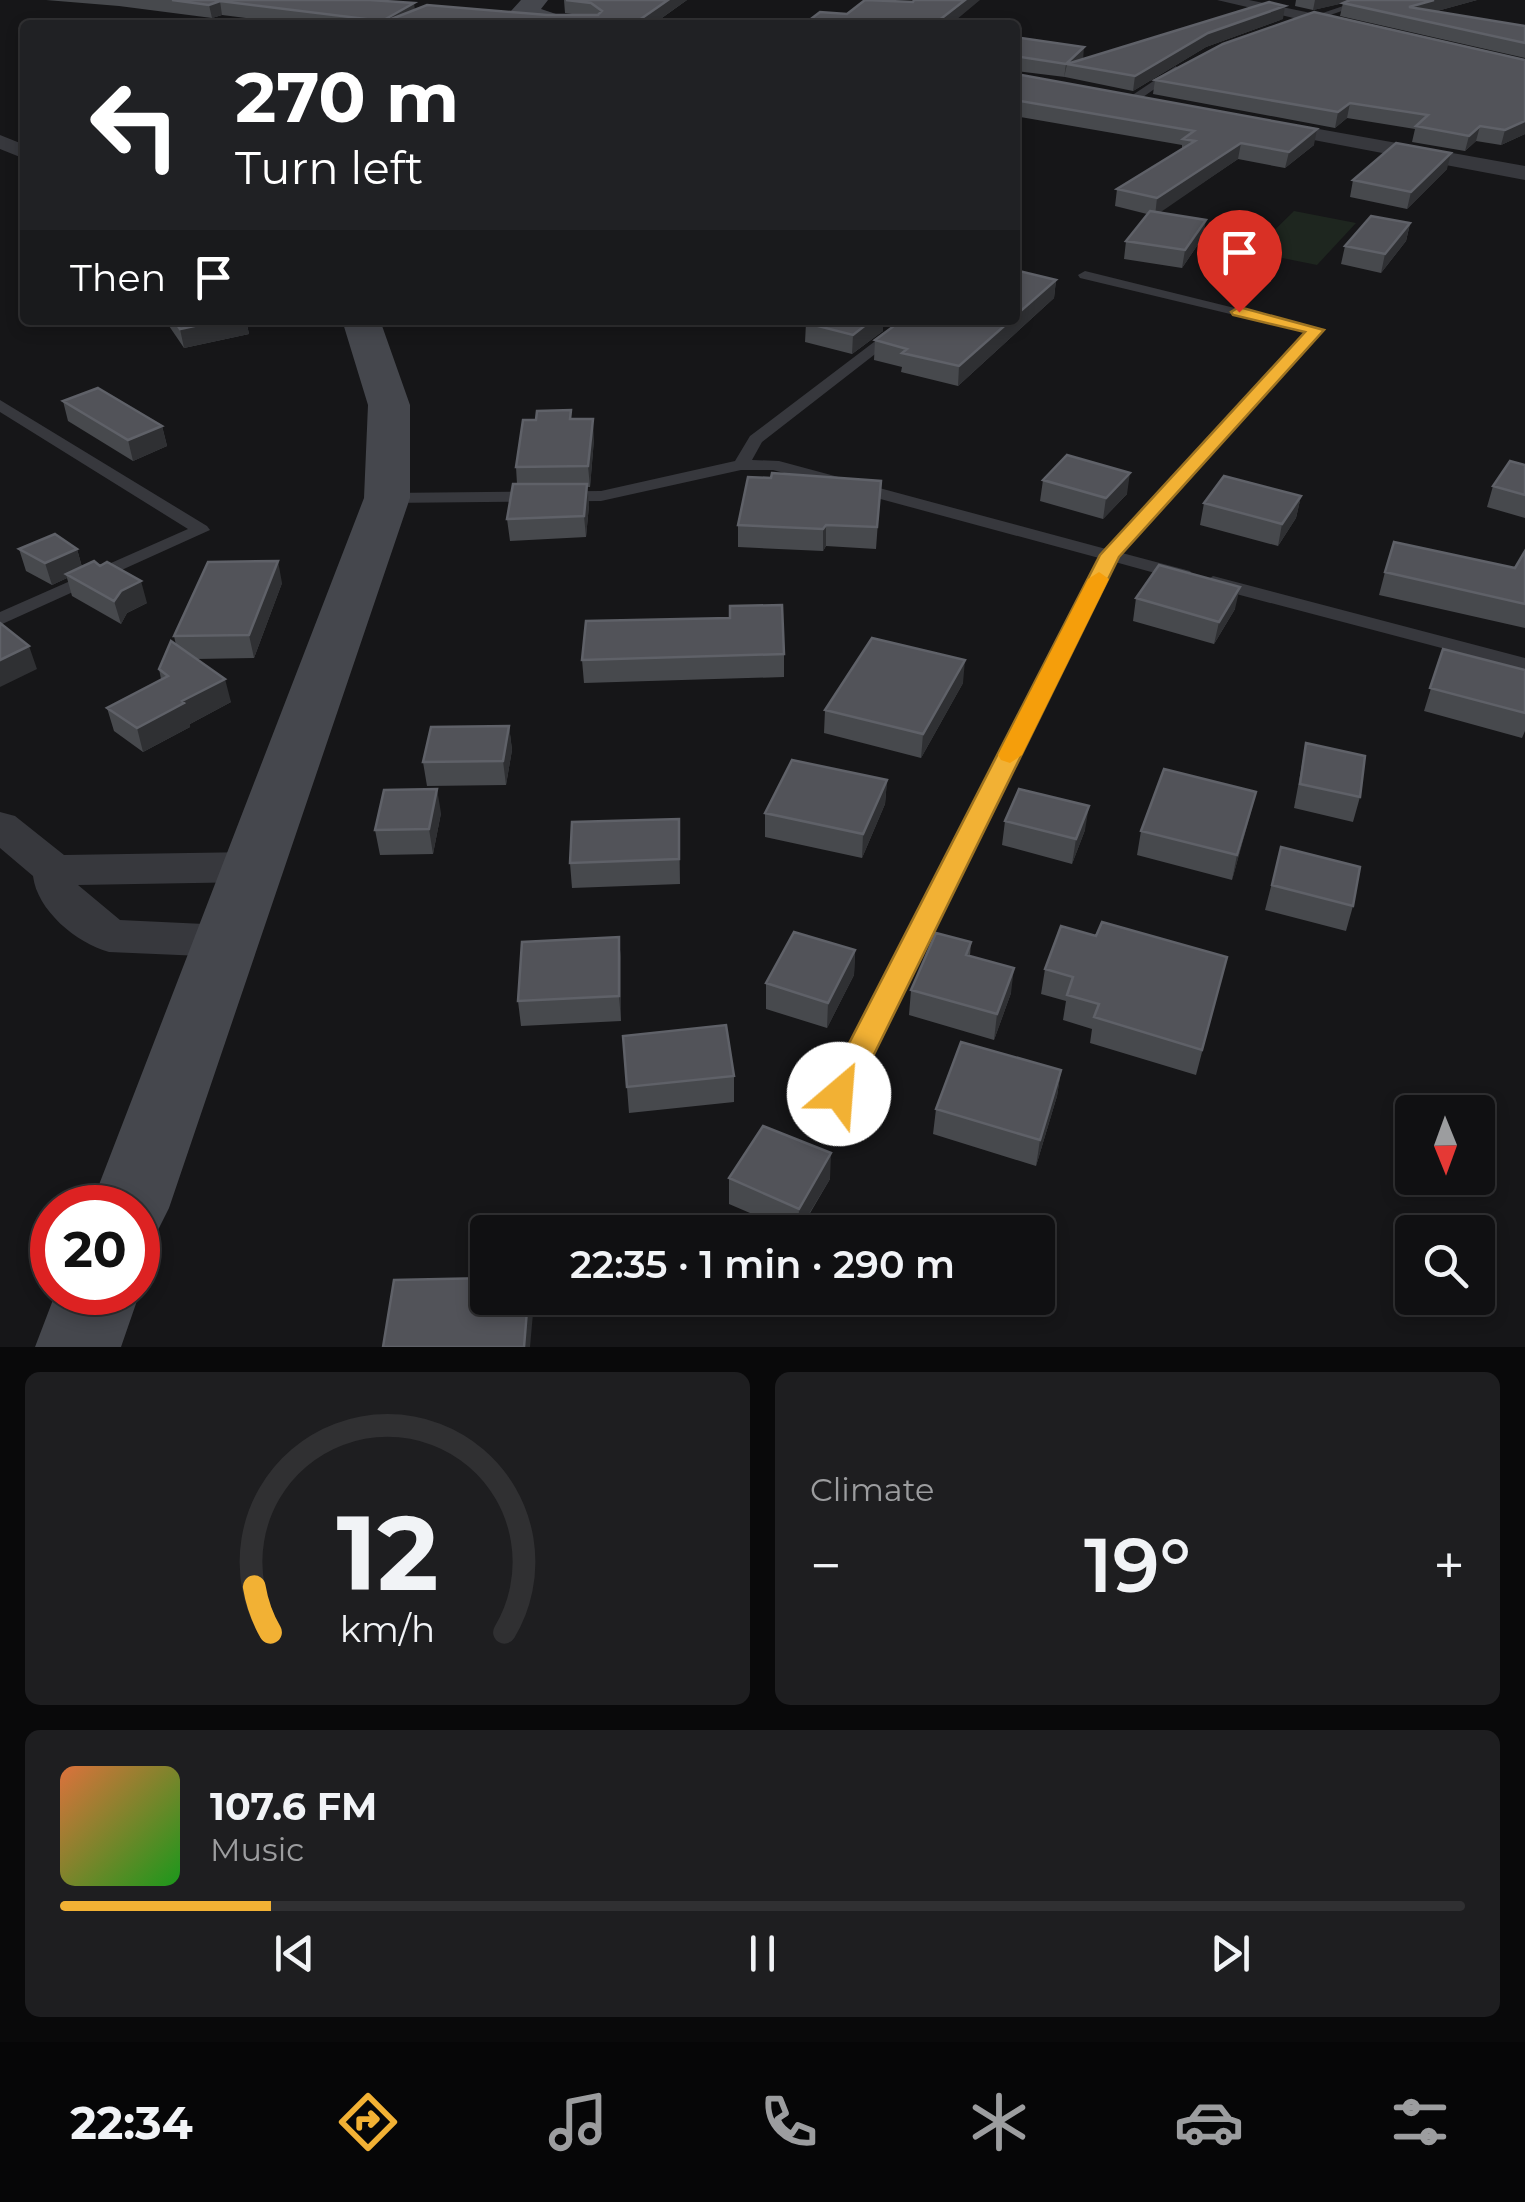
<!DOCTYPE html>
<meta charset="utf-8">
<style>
body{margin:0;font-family:Montserrat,sans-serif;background:#1e1e20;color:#f1f3f6;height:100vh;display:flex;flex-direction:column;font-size:38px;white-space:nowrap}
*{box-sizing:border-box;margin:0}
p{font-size:32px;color:#9c9d9f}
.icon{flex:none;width:55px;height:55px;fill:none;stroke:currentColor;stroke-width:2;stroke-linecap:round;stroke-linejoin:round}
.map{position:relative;height:1347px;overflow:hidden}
.drawer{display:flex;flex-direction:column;gap:25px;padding:25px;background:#09090a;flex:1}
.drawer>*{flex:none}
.guide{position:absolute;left:20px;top:20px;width:1000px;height:305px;border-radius:10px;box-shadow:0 5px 15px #0003,0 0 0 2px #303032;background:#202124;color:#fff;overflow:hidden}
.needle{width:65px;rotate:179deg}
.controls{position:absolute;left:1395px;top:1095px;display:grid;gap:20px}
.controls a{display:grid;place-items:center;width:100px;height:100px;border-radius:10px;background:#101012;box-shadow:0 5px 15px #0003,0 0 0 2px #303032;font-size:50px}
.speed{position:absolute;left:30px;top:1185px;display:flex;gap:20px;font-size:50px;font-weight:700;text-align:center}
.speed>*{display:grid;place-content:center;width:130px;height:130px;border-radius:50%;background:#101012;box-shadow:0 5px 15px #0003,0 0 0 2px #303032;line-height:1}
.speed .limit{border:15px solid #d22;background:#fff;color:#111}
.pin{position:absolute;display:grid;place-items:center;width:85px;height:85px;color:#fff;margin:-102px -42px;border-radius:50% 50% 50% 0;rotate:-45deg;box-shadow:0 0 10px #0007}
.pin .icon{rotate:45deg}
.me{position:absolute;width:110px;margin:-55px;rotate:27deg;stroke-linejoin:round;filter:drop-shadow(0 0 8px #0008)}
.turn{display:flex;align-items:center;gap:35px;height:210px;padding:0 50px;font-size:45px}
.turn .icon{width:130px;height:130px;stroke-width:2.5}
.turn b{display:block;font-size:70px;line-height:85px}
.then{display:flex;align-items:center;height:95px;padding:0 50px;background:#0003;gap:20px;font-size:38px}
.big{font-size:75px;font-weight:600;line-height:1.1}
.drawer .widget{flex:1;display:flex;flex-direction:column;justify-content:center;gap:15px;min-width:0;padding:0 35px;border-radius:15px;background:#1e1e20}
.drawer .dial{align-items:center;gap:0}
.dial svg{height:260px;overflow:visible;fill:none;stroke:#303032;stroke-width:7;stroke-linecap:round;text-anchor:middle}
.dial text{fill:#f1f3f6;stroke:none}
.song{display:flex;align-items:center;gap:30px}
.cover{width:120px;height:120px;border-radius:15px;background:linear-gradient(135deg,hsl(20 70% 55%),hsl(120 70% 35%))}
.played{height:10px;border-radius:5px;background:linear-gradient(90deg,#f2b134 15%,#303032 15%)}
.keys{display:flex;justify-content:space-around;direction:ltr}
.heat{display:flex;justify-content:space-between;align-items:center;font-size:55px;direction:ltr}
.drawer .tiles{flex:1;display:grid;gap:25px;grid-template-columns:1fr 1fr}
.widget:last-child{grid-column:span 2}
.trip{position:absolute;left:470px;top:1215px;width:585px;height:100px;border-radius:10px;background:#101012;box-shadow:0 5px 15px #0003,0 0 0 2px #303032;font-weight:600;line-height:100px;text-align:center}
.tab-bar{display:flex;height:160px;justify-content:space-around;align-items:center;background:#060607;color:#9c9d9f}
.tab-bar .icon{width:70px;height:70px}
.tab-bar .on{color:#f2b134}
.tab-bar b{font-size:45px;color:#f1f3f6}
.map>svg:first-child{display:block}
.green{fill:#1e261f}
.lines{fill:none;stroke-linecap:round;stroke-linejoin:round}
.lane{fill:#37383d;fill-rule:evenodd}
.street{fill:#37383d;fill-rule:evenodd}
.secondary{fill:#45474d;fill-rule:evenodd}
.wall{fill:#47494d}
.shaded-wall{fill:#2f3033}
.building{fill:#525359;stroke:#5f6168;stroke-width:2.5}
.route{fill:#f2b134;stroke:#9d7322;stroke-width:2.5}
.slow{fill:#f59e0b}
</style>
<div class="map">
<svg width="1525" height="1347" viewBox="0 0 1525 1347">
<rect width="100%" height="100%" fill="#161618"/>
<path class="green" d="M1294,211L1356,223L1317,265L1252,252Z"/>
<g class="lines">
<path class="lane" d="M1361,0H1374L1304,24L1296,22Z
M1176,66L1180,71L1136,102H1128V98Z
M1085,271L1323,330L1122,553L1190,571L1193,575L1190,579L1184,581L1115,562L836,1128L832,1136L822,1139L812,1136L808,1128L1099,558L773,470H741L601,501L387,503L378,498L387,493L601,491L735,461L750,436L903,320H919L762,442L752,460L779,461L1106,549L1306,332L1080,278L1078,275Z
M0,400L207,526L210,530L0,625V612L188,529L0,412Z
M1213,576L1525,658V670L1206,586L1204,582Z"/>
<path class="street" d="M1217,0H1249L1354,22L1363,27L1354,32Z
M1268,120L1525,166V180L1261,130L1258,126Z
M0,135L25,145V159L0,149Z
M0,812L15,816L64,855L252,852L267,857L274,867L267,877L252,882L78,885L120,920L225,925L241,929L248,941L241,953L225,957L109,952C76,943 37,910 33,876L0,848Z"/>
<path class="secondary" d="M521,0H548L541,9L574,20L578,25C555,25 528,28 511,11Z
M342,320H380L410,405V498L169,1208L157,1232L138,1239V1208H90L364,498L368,405Z
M138,1287L140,1292L121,1347H35L56,1292H138Z"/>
</g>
<path class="wall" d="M46,0H370L415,10L547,15H579L565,13L564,0H687L652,25H304L222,15L212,18L119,6Z
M1296,0H1477L1437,11L1525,26V58L1340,16L1343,3L1313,10L1295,6Z
M1283,19L1206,47L1133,91L1065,77L1015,71L1016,74L1314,145L1285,168L1238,159L1159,212L1203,237L1182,268L1124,259L1126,241L1147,214L1115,206L1117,189L1182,149V145L1015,116V37L1083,59Z
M1525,60V134L1501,145L1476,141L1465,151L1412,142L1415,129L1347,118L1335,128L1153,94L1155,80Z
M1447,169L1407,209L1350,197L1353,180Z
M1410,224L1406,241L1381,273L1341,264L1345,246Z
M1056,280L1054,298L958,386L901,372L902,367L874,360L875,340L932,323Z
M165,320H246L249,334L184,348Z
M806,323L883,331L852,354L805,342Z
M63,401L162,426L167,446L133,461L68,421Z
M572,419L594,439L590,487H587L589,505L586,537L510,541L507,519L517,484L516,467Z
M1525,465V518L1487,507L1493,486Z
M1043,480L1127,494L1103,519L1040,501Z
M881,481L876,549L826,546L823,551L738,547V525Z
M1301,496L1296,518L1278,546L1200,525L1204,503Z
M19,549H77L82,567L147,603L127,613L121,624L72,596L67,578L52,585L26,571Z
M1525,551V628L1379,595L1385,572L1515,568Z
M282,583L254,658L196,659L231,702L190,724V727L143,752L114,731L107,708L161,679L159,669L176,645L174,636Z
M1136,598L1235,609L1214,644L1133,621Z
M1443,649L1525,670V731L1522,738L1424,711Z
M784,654V677L584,683L582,660Z
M963,683L921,758L824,733L825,710Z
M509,726L512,750L506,785L427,786L423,762Z
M1306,743L1360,797L1353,822L1294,808Z
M887,780L885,804L862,858L765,837V813Z
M1256,792L1232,880L1137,855L1141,831Z
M441,813L433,854L380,855L375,830Z
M679,819L680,884L572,888L570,863Z
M1005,821L1085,830L1072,864L1002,845Z
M1281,847L1353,906L1346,931L1265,910Z
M1096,936L1227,957L1196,1075L1090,1043L1092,1029L1063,1020L1066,1001L1041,994L1045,969Z
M619,937L621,962V1021L521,1026L518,1001Z
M971,942L970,956L1011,993L994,1040L909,1015L911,990Z
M855,950L854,975L827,1028L766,1009V983Z
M623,1036L734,1076V1102L629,1113Z
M1061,1070L1057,1096L1036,1166L933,1134L936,1109Z
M729,1178L830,1179L799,1232H794L729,1204Z"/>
<path class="shaded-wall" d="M668,0H687L652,25H632Z
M965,0H980L950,25H933Z
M1315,0H1358L1313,10Z
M1434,0H1477L1412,18L1409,7Z
M220,1L222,15L212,18L209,5Z
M414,3L416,17L382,25V21Z
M1285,6L1283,19L1206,47L1133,91L1135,76L1208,33Z
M1084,47L1083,61L1067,64L1064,78L1066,64Z
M1350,103L1347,118L1335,128L1338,112Z
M1525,121V134L1501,145L1505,130Z
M1480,126L1476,141L1465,151L1469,136Z
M1317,129L1314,145L1285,168L1289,152Z
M1241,143L1238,159L1155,216L1157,198Z
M1451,153L1447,169L1407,209L1411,192Z
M1206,220L1203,237L1182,268L1185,250Z
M1410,223L1406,241L1381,273L1385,254Z
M1056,280L1054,298L958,386L959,366L1011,320H1015V316Z
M222,320H246L249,334L184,348L180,329Z
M872,320H883V331L852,354L853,335Z
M593,419L594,439L590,487L588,466Z
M162,426L167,446L133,461L128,440Z
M1130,473L1127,494L1103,519L1106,498Z
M587,484L589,505L586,537L584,516Z
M1301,496L1296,518L1278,546L1282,524Z
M826,525V546L823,551V529Z
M77,549L83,571L66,574L67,578L52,585L45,563Z
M278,561L282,583L254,658L249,635Z
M141,581L147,603L127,613L121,624L114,601L121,591Z
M1240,587L1235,609L1214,644L1219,622Z
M29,646L37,669L0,687V660Z
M965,660L963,683L921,758L923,734Z
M225,679L231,702L190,724V727L143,752L137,728L182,701Z
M509,726L512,750L506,785L503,761Z
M887,780L885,804L862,858L863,834Z
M437,789L441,813L433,854L429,829Z
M1256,792L1250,816L1232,880L1237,855Z
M1089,806L1085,830L1072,864L1076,839Z
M619,937L621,962V1021L619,996Z
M855,950L854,975L827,1028L828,1003Z
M1014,968L1011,993L994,1040L997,1014Z
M1061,1070L1057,1096L1036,1166L1040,1140Z
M831,1153L830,1179L798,1232L799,1209Z
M528,1298H533L534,1302L530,1347H524Z"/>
<path class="building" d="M172,0H370L414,3L382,21L220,1L209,5Z
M566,0H668L632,25H376L427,5L547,15H598L602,11L591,3Z
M865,0L913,2L914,0H965L933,25H803L820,12L847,14Z
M1350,0H1434L1409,7L1525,26V43L1343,3Z
M1269,2L1285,6L1208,33L1135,76L1067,64Z
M1314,12L1525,60V121L1505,130L1480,126L1469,136L1416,126L1428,115L1350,103L1338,112L1155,80L1223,44Z
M1015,37L1084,47L1066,64L1015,56Z
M1015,67L1016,74L1317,129L1289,152L1241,143L1157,198L1117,189L1195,141L1183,139L1194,131L1015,100Z
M1396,143L1451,153L1411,192L1353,180Z
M1150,211L1206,220L1185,250L1126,241Z
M1371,216L1410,223L1385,254L1345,246Z
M1015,270L1056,280L1015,316Z
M174,320H222L180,329Z
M810,320H872L853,335L806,323Z
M902,320H918L932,323L936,320H1011L959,366L902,353L907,349L875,340Z
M98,388L162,426L128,440L63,401Z
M571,410L570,419H593L588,466L516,467L523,420H536L537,411Z
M1067,455L1130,473L1106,498L1043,480Z
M1510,461L1525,465V495L1493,486Z
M772,473L881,481L877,527L826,525L823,529L738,525L748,477L771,478Z
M1224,476L1301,496L1282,524L1204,503Z
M513,484H587L584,516L507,519Z
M55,534L77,549L45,563L19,549Z
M1394,542L1515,568L1525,551V604L1385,572Z
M94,561L100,566L107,562L141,581L121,591L114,601L66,574Z
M278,561L249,635L174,636L208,562Z
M1159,565L1240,587L1219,622L1136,598Z
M782,605L784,654L582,660L586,621L730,618V606Z
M0,623L29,646L0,660Z
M872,638L965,660L923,734L825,710Z
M171,641L225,679L182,701L184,703L137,728L107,708L168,676L159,669Z
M1443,649L1525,670V713L1430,688Z
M509,726L503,761L423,762L431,727Z
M1306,743L1365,756L1360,797L1300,784Z
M792,760L887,780L863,834L765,813Z
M1164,769L1256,792L1237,855L1141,831Z
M437,789L429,829L375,830L384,790Z
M1019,789L1089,806L1076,839L1005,821Z
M679,819V859L570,863L572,822Z
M1281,847L1360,867L1353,906L1272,885Z
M1102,922L1227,957L1202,1050L1094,1017L1099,1004L1067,995L1073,977L1045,969L1061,926L1096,936Z
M794,932L855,950L828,1003L766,983Z
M936,933L971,942L966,955L1014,968L997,1014L911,990Z
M619,937V996L518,1001L522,942Z
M726,1025L734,1076L627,1087L623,1036Z
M961,1042L1061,1070L1040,1140L936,1109Z
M763,1126L831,1153L799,1209L729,1178Z
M488,1278V1298H528L524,1347H383L394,1280Z"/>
<path class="route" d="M1239,307L1324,330L1119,557L850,1103L839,1107L828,1103L823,1094L1100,555L1305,332L1233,315L1231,312Z"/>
<path class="slow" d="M1099,572L1109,579L1022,755L1010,763L1001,760L998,755L1088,579Z"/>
</svg>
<div class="controls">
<a><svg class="needle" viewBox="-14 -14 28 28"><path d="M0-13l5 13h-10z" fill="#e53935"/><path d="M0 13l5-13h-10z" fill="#9c9d9f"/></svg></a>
<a><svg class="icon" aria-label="search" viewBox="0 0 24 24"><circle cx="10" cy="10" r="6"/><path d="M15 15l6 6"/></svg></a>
</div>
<div class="speed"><div class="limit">20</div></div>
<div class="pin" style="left:1239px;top:312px;background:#d93025"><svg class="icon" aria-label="arrive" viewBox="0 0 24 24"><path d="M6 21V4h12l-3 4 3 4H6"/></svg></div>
<svg class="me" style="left:839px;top:1094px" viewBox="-20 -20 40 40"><circle r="19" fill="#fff"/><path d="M0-13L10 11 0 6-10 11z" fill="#f2b134"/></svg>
<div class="trip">22:35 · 1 min · 290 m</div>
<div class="guide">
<div class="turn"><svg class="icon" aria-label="left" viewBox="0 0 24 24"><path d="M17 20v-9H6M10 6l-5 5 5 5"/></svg><div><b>270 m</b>Turn left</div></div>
<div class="then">Then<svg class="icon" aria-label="arrive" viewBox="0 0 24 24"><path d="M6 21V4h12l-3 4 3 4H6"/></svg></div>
</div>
</div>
<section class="drawer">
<div class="tiles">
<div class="widget dial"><svg viewBox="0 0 100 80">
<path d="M14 69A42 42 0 1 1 86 69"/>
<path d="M14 69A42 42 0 0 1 9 55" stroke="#f2b134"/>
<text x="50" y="56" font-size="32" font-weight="700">12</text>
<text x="50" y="72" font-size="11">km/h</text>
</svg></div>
<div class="widget"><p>Climate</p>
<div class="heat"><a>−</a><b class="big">19°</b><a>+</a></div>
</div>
<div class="widget">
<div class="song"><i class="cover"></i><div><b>107.6 FM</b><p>Music</p></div></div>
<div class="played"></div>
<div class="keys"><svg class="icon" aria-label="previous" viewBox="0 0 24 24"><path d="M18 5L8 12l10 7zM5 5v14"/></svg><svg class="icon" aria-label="pause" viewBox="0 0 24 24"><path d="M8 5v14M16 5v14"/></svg><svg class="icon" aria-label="next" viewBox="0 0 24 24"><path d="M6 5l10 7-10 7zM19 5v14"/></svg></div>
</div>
</div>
</section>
<nav class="tab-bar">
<b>22:34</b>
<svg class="icon on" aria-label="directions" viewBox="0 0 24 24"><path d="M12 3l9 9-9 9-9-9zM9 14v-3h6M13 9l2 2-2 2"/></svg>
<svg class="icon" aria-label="music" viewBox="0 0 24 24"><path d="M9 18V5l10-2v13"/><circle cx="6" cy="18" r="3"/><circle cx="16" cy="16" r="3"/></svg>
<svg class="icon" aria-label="phone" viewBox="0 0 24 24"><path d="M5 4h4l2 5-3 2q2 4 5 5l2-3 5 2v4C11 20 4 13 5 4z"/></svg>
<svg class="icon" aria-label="climate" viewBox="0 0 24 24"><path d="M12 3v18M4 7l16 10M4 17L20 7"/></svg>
<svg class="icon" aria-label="car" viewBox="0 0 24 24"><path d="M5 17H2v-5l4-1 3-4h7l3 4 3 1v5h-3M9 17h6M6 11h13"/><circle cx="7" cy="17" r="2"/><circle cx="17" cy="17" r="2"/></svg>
<svg class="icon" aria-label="filters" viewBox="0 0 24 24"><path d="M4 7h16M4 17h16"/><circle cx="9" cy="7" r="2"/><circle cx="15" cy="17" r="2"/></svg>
</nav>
